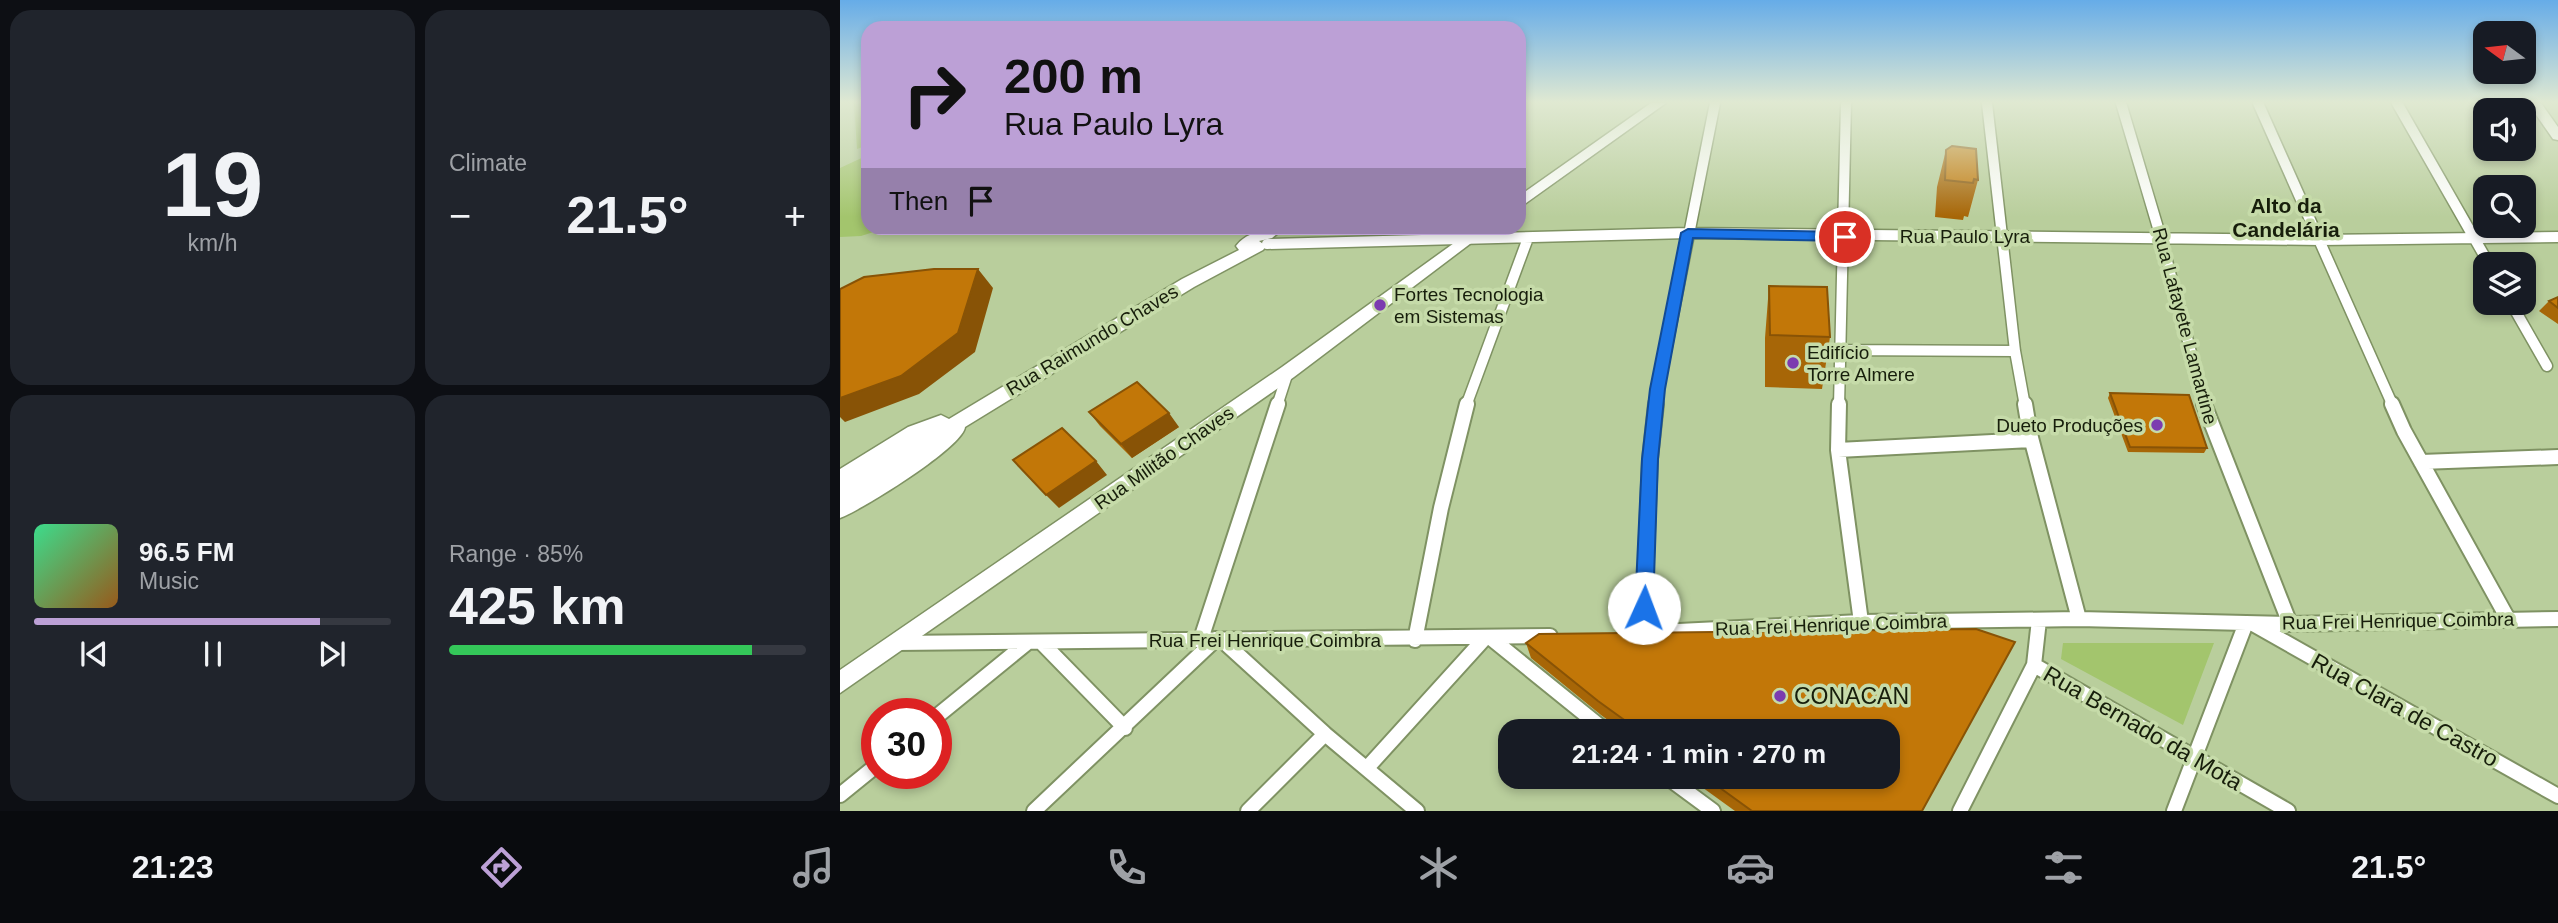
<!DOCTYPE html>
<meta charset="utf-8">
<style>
body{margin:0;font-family:Helvetica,sans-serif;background:#20242c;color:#f1f3f6;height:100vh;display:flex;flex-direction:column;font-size:26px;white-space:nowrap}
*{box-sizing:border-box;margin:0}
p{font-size:23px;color:#9ea1a6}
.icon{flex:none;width:38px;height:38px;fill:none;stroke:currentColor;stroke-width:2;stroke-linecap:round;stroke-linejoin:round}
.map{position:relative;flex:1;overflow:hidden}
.details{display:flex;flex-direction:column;gap:10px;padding:10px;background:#0d0f14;width:840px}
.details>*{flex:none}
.hud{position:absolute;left:21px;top:21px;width:665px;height:214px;border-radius:21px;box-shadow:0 4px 10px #0003;background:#bca0d6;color:#111;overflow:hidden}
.needle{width:46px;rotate:285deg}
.tools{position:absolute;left:1633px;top:21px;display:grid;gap:14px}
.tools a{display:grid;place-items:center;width:63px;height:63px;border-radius:14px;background:#171b24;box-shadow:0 4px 10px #0003;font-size:35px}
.speed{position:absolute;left:21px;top:698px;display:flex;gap:14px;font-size:35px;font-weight:700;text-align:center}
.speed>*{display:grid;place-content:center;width:91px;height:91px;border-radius:50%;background:#171b24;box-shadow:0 4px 10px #0003;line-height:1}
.speed .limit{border:10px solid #d22;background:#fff;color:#111}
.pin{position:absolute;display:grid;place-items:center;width:60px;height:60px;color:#fff;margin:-30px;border:4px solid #fff;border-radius:50%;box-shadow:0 2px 7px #0007}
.me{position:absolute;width:77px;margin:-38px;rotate:2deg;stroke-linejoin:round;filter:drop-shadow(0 0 5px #0008)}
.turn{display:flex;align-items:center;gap:24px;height:147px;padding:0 28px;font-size:32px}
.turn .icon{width:91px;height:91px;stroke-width:2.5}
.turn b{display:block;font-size:49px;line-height:60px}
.then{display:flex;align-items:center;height:66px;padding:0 28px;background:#0003;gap:14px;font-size:26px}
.big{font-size:52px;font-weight:700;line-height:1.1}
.details .card{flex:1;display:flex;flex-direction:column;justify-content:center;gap:10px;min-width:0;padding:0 24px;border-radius:21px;background:#20242c}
.details .dial{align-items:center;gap:0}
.dial b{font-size:91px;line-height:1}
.song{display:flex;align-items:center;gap:21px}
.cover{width:84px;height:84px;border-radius:10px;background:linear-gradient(135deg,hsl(150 70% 55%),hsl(30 70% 35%))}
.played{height:7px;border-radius:4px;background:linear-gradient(90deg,#bca0d6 80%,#363941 80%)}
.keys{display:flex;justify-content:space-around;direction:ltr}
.heat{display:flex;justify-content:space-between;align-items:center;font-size:38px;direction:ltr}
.charge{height:10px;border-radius:5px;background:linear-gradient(90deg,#34c759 85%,#363941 0)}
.details .tiles{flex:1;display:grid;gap:10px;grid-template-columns:repeat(2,1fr)}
.trip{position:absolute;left:658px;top:719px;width:402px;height:70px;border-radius:21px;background:#171b24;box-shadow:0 4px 10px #0003;font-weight:700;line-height:70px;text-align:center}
.menu{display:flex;height:112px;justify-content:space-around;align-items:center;background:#090b0e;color:#9ea1a6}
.menu .icon{width:49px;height:49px}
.menu .current{color:#bca0d6}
.menu b{font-size:32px;color:#f1f3f6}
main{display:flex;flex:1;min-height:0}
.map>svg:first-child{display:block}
.green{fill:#a3c56d}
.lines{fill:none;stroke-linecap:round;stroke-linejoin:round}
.street-far1-casing{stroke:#7f9263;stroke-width:13}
.street-casing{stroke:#7f9263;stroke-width:18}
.secondary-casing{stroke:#7f9263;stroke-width:3}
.street-far1{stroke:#fff;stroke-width:10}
.street{stroke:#fff;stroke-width:14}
.secondary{fill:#fff;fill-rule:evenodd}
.wall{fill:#a76607}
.shaded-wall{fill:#885306}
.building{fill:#c27708;stroke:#885306;stroke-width:2}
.route{fill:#1a73e8;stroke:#114b97;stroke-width:2}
.poi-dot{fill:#7c3bb0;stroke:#c6dba9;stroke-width:2.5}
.labels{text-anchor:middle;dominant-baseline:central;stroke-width:7;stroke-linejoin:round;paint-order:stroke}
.street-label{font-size:19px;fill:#171e0b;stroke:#c6dba9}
.poi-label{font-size:19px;fill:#171e0b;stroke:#c6dba9;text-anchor:start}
.neighbourhood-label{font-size:21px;font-weight:bold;fill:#171e0b;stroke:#c6dba9}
.near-poi-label{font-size:23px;fill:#171e0b;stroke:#c6dba9;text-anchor:start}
.near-street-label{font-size:23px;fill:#171e0b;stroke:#c6dba9}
</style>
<main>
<section class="details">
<div class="tiles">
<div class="card dial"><b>19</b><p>km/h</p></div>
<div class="card"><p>Climate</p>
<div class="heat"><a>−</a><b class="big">21.5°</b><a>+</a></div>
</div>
<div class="card">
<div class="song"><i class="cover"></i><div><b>96.5 FM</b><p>Music</p></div></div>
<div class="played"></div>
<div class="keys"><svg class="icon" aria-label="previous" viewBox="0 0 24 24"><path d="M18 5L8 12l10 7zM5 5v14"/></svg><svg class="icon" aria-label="pause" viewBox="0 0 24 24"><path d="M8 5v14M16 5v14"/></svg><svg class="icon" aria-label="next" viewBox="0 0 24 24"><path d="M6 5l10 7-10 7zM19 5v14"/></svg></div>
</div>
<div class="card"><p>Range · 85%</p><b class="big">425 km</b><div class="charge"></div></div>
</div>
</section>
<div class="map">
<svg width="1718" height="811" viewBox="0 0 1718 811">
<rect width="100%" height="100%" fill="#b9ce9c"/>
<path class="green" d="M14,103H25L28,145L17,149Z
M28,155V228H46L21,236L0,237V168Z
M1223,643H1374L1343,725L1221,659Z"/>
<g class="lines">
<defs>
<path id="street-far1" d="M1147,103L1175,351L1185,406
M1281,103L1321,238L1365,406
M1418,103L1553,406
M1557,103L1649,264
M427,244L848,233L1480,240L1718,237
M1671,303L1707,366
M999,350L1175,351
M437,406L448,372
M626,406L688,238
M815,406L875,103
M999,406L1006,103"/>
<path id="street" d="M999,404L998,450L1021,622
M1185,404L1190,434L1239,619
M1364,404L1450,624
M1552,404L1564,431L1668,619
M998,450L1191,440
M1581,462L1718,457
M1413,624L1718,796
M798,633L1021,622L1239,619L1450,624L1718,619
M803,633L810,459L816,404
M361,639L438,404
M652,639L767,732
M382,640L485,734L577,811
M575,640L601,508L627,404
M201,642L285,728
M56,643L710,636
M1194,665L1448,811
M96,717L188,642
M527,768L644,639
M827,777L873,811
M0,795L37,765
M194,811L376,639
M408,811L485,734
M1120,811L1194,665L1199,620
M1334,811L1406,623"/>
<path id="secondary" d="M811,103H826L679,208V196Z
M1688,103H1701L1718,127V140L1713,139Z
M427,228H444L432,238L419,241L426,246L423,250L354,287L125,427C123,447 22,510 0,518V469L68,427L101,415L109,419L342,279L399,250L396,246C405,234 415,234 427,228Z
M635,228H651L454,377L0,693V670L442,367Z"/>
</defs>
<use href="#street-far1" class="street-far1-casing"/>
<use href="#street" class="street-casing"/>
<use href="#secondary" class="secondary-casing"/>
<use href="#street-far1" class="street-far1"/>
<use href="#street" class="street"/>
<use href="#secondary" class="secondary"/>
</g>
<path class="wall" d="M1106,150L1138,180L1128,217L1124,216L1123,220L1095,217L1097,187Z
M929,286L990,337L982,389L925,387V338Z
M1718,297V324L1699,311L1709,301Z
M1270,393L1367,448L1364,453L1288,452L1268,398Z
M249,412L339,427L292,458L260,426Z
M1136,629L1175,642L1082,811H895L848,777H1048V732H784L761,715L691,658L686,643L699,634Z"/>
<path class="shaded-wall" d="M138,269L153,288L135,352L79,394L5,422L0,417V398Z
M329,413L339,427L292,458L281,444Z
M256,461L267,475L219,508L206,495Z"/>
<path class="building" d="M1112,146L1136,149L1138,180L1134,179L1133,183L1105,180L1106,150Z
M94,269H138L118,333L61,376L0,398V289L24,277Z
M929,286L987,287L990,337L930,335Z
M1718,297V308L1709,301Z
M297,382L329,413L281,444L249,412Z
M1270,393L1349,395L1367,448L1290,447Z
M222,428L256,461L206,495L173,460Z
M1136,629L1175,642L1082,811H912L865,777H1048V732H801L758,701L686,643L699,634Z"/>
<linearGradient id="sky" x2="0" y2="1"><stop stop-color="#66ace8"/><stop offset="0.47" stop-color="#e0e9d2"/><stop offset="1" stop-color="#e0e9d2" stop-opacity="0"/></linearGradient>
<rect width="1718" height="217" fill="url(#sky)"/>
<path class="route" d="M848,229L1005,232L1012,237L1005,241L853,238L825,389L818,459L813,608L811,614L804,616L798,614L795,608L802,459L810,389L841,233Z"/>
<g class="poi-dot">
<circle cx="540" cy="305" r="7"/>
<circle cx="953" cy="363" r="7"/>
<circle cx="1317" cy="425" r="7"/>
<circle cx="940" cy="696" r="7"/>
</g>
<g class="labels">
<g class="street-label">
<text x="1125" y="236">Rua Paulo Lyra</text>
<text transform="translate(1345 326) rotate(75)">Rua Lafayete Lamartine</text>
<text transform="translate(252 340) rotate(-31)">Rua Raimundo Chaves</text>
<text transform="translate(324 458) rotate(-35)">Rua Militão Chaves</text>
<text transform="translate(1558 621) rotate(-1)">Rua Frei Henrique Coimbra</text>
<text transform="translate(991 625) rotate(-2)">Rua Frei Henrique Coimbra</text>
<text x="425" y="640">Rua Frei Henrique Coimbra</text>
</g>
<g class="poi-label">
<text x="554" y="294">Fortes Tecnologia<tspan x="554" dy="22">em Sistemas</tspan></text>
<text x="967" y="352">Edifício<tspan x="967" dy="22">Torre Almere</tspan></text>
<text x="1303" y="425" text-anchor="end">Dueto Produções</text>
</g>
<g class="neighbourhood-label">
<text x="1446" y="205">Alto da<tspan x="1446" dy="24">Candelária</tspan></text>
</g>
<g class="near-poi-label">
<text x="954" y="696">CONACAN</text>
</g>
<g class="near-street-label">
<text transform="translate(1565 710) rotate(29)">Rua Clara de Castro</text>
<text transform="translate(1303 728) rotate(30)">Rua Bernado da Mota</text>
</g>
</g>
</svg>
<div class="tools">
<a><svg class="needle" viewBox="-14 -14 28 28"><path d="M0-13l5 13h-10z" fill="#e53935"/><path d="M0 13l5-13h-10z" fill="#9ea1a6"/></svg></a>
<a><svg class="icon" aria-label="sound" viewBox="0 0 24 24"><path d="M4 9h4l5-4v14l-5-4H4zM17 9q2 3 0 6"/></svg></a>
<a><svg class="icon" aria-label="search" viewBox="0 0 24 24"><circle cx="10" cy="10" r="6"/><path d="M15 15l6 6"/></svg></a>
<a><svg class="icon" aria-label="layers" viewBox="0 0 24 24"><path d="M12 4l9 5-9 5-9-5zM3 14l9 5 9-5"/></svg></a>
</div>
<div class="speed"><div class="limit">30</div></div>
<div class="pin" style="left:1005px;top:237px;background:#d93025"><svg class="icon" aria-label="arrive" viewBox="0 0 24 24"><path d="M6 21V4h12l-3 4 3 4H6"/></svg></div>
<svg class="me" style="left:804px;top:608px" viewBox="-20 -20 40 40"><circle r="19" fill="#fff"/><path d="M0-13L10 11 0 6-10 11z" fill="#1a73e8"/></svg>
<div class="trip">21:24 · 1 min · 270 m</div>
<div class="hud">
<div class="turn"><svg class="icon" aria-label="right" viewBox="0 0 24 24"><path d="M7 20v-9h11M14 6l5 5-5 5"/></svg><div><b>200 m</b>Rua Paulo Lyra</div></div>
<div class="then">Then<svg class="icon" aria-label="arrive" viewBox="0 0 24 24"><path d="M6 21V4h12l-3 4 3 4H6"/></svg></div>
</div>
</div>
</main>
<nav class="menu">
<b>21:23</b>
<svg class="icon current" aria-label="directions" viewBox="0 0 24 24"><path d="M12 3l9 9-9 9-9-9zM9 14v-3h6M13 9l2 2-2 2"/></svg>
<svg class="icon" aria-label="music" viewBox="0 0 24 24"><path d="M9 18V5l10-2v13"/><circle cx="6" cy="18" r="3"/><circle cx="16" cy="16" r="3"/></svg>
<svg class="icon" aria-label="phone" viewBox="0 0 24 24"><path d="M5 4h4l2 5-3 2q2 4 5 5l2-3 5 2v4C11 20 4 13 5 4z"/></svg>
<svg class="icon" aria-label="climate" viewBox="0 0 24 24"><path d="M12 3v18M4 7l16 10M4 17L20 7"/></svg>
<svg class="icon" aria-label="car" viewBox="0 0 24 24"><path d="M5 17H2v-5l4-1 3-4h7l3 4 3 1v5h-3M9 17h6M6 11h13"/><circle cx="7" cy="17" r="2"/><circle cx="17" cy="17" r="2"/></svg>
<svg class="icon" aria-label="filters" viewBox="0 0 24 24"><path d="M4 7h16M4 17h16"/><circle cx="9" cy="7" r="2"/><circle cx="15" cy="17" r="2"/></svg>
<b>21.5°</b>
</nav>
